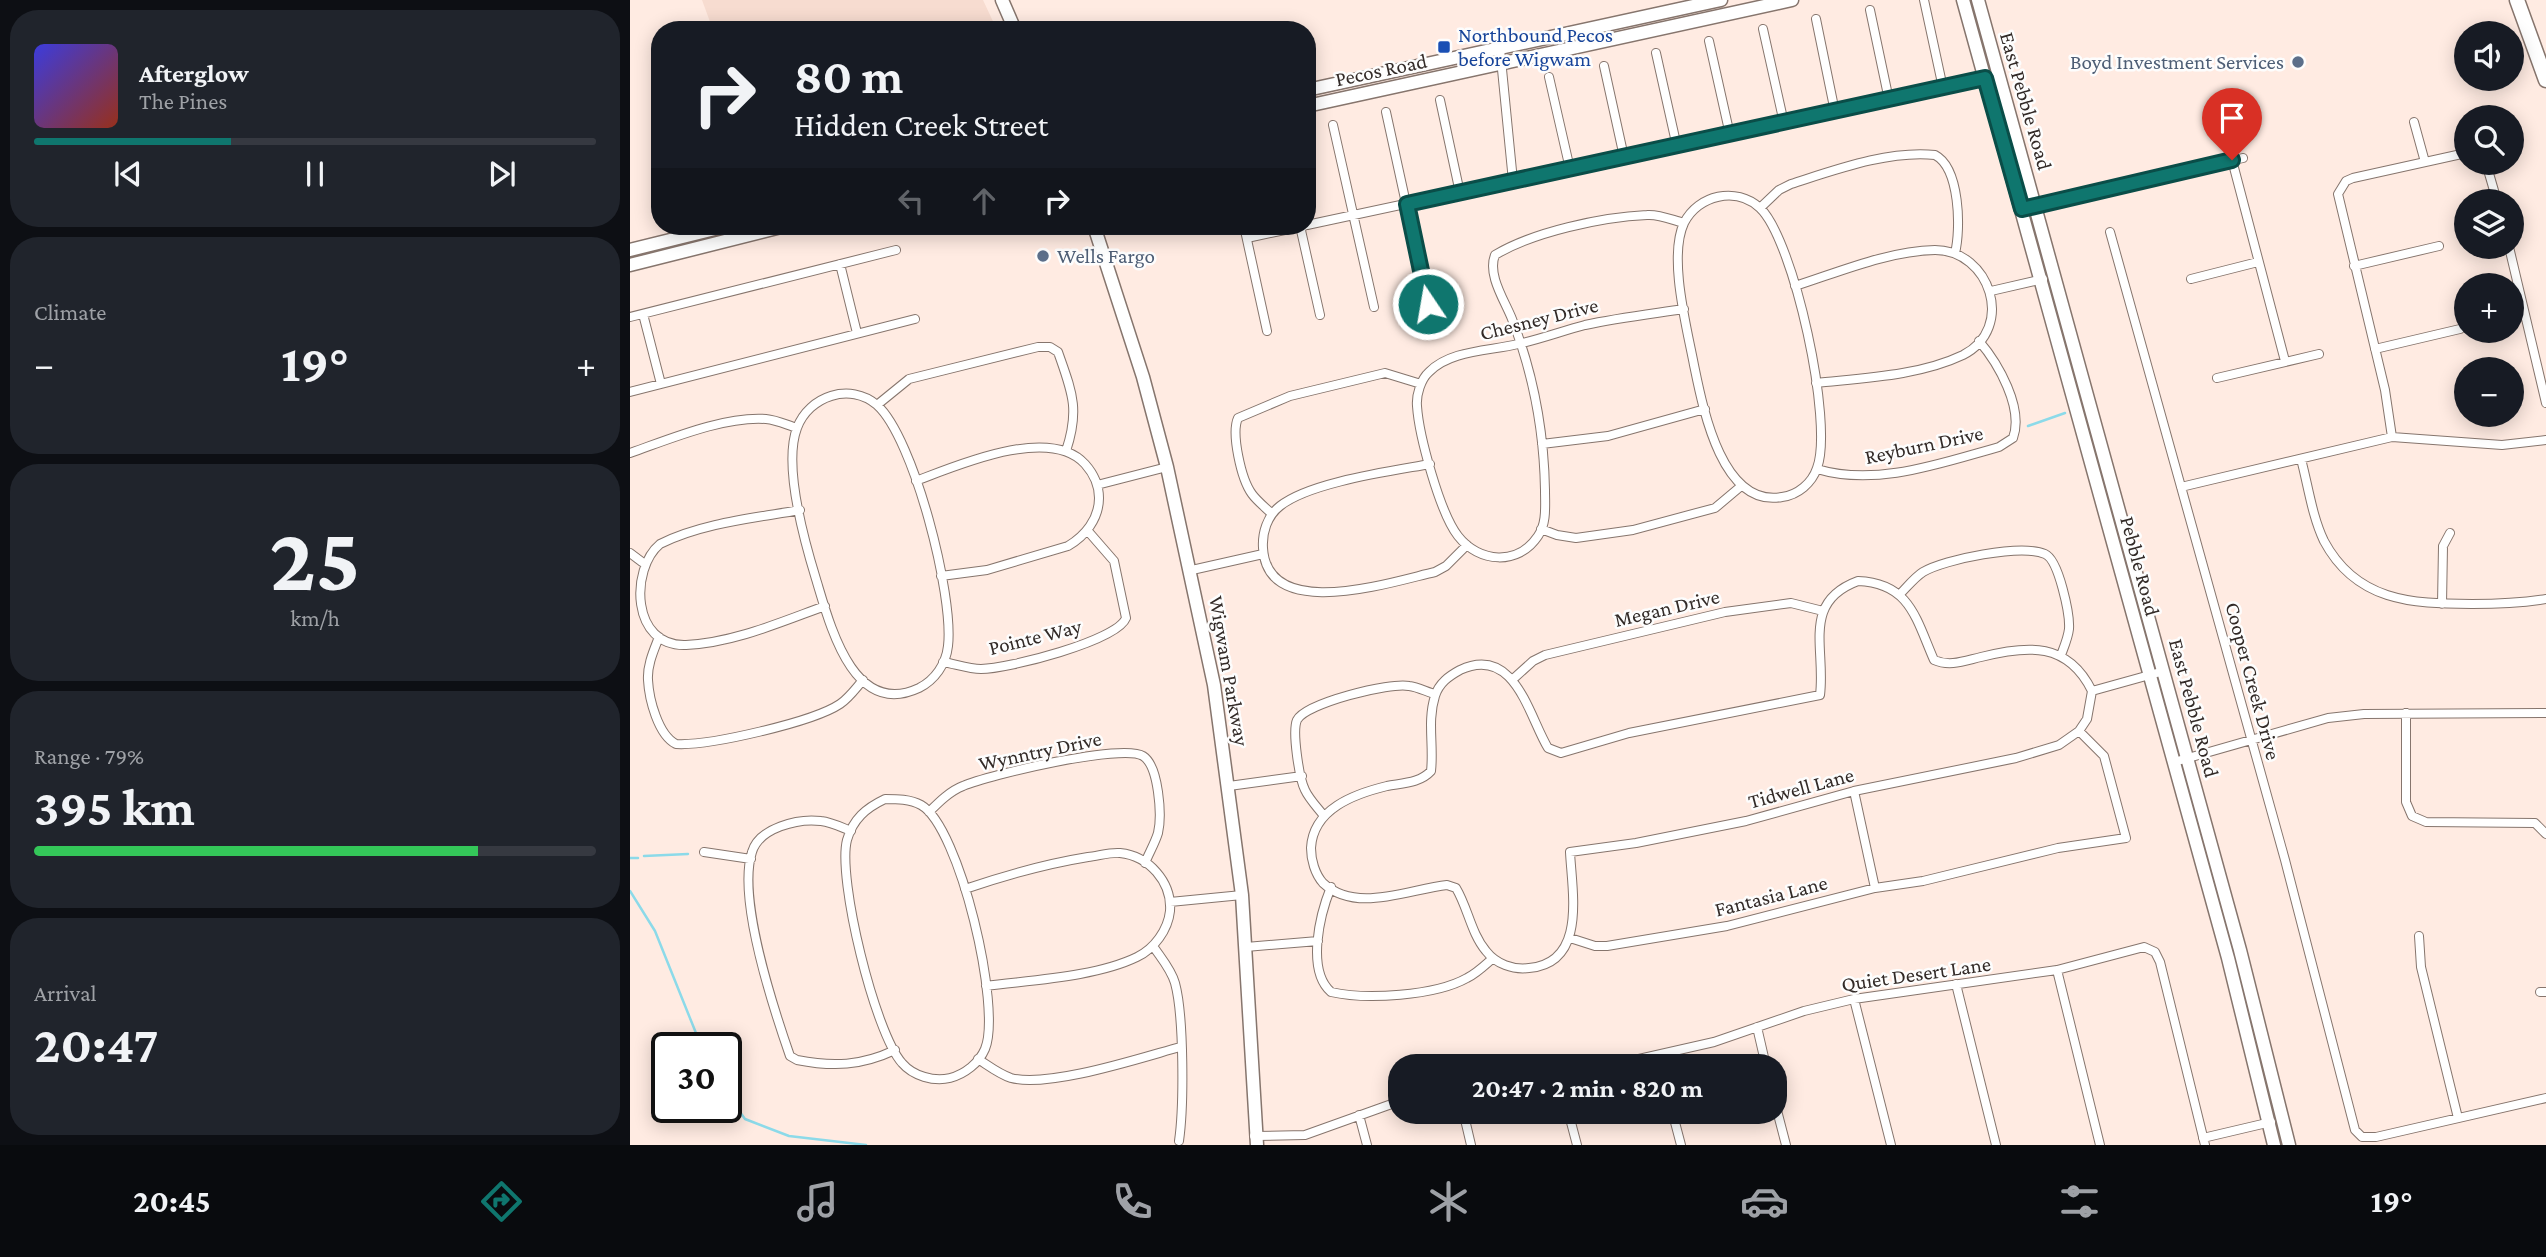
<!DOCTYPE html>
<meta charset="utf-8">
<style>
body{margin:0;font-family:"Crimson Pro",serif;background:#20242c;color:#f1f3f6;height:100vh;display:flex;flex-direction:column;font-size:26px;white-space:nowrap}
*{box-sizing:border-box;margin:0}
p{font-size:23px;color:#9ea1a6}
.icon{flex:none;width:38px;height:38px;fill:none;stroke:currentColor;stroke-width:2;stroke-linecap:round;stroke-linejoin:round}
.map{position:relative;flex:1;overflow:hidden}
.sheet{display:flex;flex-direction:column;gap:10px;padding:10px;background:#0d0f14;width:630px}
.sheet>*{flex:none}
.top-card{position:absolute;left:21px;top:21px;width:665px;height:214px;border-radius:28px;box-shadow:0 4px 18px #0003;background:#171b24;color:#f1f3f6;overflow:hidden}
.fabs{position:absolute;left:1824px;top:21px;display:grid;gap:14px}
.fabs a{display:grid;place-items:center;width:70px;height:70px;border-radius:50%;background:#171b24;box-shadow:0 4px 18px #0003;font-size:35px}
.speed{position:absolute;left:21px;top:1032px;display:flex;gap:14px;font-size:35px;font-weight:700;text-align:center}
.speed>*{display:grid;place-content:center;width:91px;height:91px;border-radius:50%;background:#171b24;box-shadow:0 4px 18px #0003;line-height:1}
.speed .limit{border:4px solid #111;border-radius:10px;background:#fff;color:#111}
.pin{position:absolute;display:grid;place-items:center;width:60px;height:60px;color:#fff;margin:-72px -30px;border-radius:50% 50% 50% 0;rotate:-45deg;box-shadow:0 0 7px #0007}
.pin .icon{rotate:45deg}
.me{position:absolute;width:77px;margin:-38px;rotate:348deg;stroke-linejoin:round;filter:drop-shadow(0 0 5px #0008)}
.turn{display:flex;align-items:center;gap:24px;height:147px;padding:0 28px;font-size:32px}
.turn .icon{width:91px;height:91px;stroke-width:2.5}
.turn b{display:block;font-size:49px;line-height:60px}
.lanes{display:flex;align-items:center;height:66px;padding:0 28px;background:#0003;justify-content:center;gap:35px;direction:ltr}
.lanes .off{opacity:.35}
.big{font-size:52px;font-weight:700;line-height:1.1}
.sheet .widget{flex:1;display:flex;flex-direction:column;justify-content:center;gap:10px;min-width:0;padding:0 24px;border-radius:28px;background:#20242c}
.sheet .dial{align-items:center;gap:0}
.dial b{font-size:91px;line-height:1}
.song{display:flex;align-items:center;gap:21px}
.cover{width:84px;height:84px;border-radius:10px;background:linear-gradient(135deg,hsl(240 70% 55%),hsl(10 70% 35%))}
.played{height:7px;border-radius:4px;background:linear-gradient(90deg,#0f766e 35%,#363941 35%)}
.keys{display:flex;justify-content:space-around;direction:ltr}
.heat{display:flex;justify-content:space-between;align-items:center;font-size:38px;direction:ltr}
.charge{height:10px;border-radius:5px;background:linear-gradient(90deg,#34c759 79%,#363941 0)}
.trip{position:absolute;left:758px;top:1054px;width:399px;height:70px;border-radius:28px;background:#171b24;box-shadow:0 4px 18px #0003;font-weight:700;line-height:70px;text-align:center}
.menu{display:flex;height:112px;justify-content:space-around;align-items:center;background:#090b0e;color:#9ea1a6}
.menu .icon{width:49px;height:49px}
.menu .on{color:#0f766e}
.menu b{font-size:32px;color:#f1f3f6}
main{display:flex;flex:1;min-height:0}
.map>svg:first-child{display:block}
.built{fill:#f7dcd0}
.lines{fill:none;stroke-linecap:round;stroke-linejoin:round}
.stream{stroke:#8cdae9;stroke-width:2.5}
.street-casing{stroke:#86756d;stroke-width:10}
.secondary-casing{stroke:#86756d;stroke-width:15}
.primary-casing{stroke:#86756d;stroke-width:15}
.highway-casing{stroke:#86756d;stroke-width:17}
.street{stroke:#fff;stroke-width:8}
.secondary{stroke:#fff;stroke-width:12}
.primary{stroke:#fff;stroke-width:12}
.highway{stroke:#fff;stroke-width:14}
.route-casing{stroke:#0a4d48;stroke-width:18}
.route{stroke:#0f766e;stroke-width:12}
.transit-dot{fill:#1a4fb4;stroke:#fdfdfd;stroke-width:2.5}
.service-dot{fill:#5c6f8a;stroke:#fdfdfd;stroke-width:2.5}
.labels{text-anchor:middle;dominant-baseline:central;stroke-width:5;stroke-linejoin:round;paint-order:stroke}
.transit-label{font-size:21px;fill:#164399;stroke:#fdfdfd;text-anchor:start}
.service-label{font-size:21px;fill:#4e5e75;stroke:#fdfdfd;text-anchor:end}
.street-label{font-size:21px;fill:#322a27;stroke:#fdfdfd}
</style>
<main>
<section class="sheet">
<div class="widget">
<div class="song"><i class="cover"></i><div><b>Afterglow</b><p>The Pines</p></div></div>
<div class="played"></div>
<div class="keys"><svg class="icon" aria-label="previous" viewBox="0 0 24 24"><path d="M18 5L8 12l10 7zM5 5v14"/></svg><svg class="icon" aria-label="pause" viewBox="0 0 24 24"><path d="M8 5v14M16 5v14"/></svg><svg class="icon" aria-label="next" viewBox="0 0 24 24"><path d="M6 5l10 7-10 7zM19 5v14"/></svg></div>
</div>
<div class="widget"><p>Climate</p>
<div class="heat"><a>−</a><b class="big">19°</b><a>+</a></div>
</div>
<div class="widget dial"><b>25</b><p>km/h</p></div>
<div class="widget"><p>Range · 79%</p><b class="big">395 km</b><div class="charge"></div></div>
<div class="widget"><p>Arrival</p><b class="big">20:47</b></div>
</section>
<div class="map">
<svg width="1916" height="1145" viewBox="0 0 1916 1145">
<rect width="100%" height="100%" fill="#ffebe2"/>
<path class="built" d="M72,0H353L367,30H83Z"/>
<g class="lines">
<path class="stream" d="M1398,426L1435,413
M14,856L58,854
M0,858H8
M0,891L25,931L72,1048
M96,1093L115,1119L159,1136L236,1145"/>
<defs>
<path id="street" d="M1294,0L1313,88
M1240,10L1259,100
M1186,19L1205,112
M1133,29L1154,123
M1079,41L1100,135
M870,49L883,181
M1026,53L1047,147
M974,66L994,157
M919,77L940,169
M810,100L830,193
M756,112L798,304
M1784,122L1795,162
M703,125L744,307
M1602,160L1655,361
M1856,163L1867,201
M1402,207L1613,158
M1054,223C1038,257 1057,328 1064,365C1073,409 1092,508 1152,497C1168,495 1182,483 1187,468C1204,424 1164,240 1130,208
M677,225L1358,79
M614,226L637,331
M670,226L690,315
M1480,232L1655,860L1725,1130L1732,1137H1746L1916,1098
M617,238L674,226
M1879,247L1916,403
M210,264L227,333
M1724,266L1809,246
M1561,279L1628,262
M1165,286C1209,272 1258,251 1305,250C1360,250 1386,328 1333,355C1289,376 1233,378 1186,383
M1361,291L1413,279
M1054,309C1021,314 987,318 955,325C932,331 911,339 888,344C860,351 820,350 799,372C791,379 786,395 787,406C789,436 810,513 828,536C849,563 888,566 908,536C917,523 915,506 915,490C914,433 903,373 882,319C875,301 857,275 865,255C903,232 972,217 1017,215C1030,214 1042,220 1054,223C1068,195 1106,186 1130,208L1149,190L1161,184C1205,170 1259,150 1305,155C1330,168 1331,229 1325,253
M13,314L31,384
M0,317L266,250
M1745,349L1830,329
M1587,378L1689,354
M0,392L285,319
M167,428C153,465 174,540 186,579C200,625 223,719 289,688C305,680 316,664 318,646C324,596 284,438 247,405
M1762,437L1755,390L1708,194L1716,181L1723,178L1836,153
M912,444L978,436L1075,409
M0,453C40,439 94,416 136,419C147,420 157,425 167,428C179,396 220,382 247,405L279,379L408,347H420L428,352C442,392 450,409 436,451
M1671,459C1678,485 1682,516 1694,541C1726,601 1781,604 1842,604C1867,604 1891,603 1916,599
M800,464C762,471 680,482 650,506C637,516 632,533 633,548C637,623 761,582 805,572L816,566L837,545
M1187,469C1246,487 1311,463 1369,447L1383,438C1394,408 1368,363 1349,341
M286,481C328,465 420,425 455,464C463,473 469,485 469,498C469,519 455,536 438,546L357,570L311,576
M467,485L537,467
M1551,487L1762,437L1872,445L1916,440
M170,510C125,518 72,523 30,544C0,569 1,647 56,645C103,643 151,622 195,606
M642,514C636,508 627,501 622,494C611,479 601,433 608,418L660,396L755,373L791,384
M911,529L927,535L946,538L1003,530L1085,508L1110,487
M0,553L12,562
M562,570L633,554
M1228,581C1280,583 1286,619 1304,660C1320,667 1334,661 1351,657C1398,645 1438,642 1462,691L1457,719L1449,731L1429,745L1386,758L1224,791L1116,821L1006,843L940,852C942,892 957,963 899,968C883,970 866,964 856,951C841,933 838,908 826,888L817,885C779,889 726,914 693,883C685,874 681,860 681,848C683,809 724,794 757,786C773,783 790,783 801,771C804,746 797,721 805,696C809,683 819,676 830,670C885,644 899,717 918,748L931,753L999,733L1190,695C1196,649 1171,602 1228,581Z
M1270,594C1277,587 1285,577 1293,572C1315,559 1391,544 1415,554C1429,560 1440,615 1439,629C1438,638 1434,647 1431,655
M1812,604L1813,546L1820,533
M29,637C24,650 17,665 18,680C19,699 28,735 46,744C79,746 183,722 210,704C219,698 226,688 233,680
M313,662C325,664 339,669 351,669C377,669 487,641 496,618L484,561L457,530
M882,680L903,661L915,655L1095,612L1161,603L1193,611
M1462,691L1534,671
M1776,713V802L1782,816L1796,822L1905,823L1916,834
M1544,762L1698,718L1734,714L1916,713
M599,786L672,776
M1224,791L1245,888
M255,799C267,799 280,799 291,805C330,827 372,1009 355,1049C349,1063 335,1074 320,1078C304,1082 283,1076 272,1063C245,1033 207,878 217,840C223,819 236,808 255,799Z
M299,812C309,802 320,791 333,786C358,775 493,743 513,756C529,766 532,816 528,833C525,843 519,853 515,863
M694,816C688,808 679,799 675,790C669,778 662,731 667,720C676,703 760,682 779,686C788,687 797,692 805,694
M221,831C211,827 201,822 191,821C168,818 129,828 122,852C107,898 144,1010 160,1056L167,1060C203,1067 231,1066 265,1050
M74,852L121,859
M701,887C690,914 676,970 701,992C736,1000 805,996 837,978C847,973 855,965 863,958
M335,889C376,875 415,864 458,857C468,856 480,852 490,853C519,856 542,882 540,911C538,930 524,949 507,957C466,977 401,980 356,986
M540,902L612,895
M1789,936L1791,967L1828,1118
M940,938L965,946H977L1097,926L1245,888L1293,881L1428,848L1496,838L1474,756L1449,731
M523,946C531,958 541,969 545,983C554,1016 554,1106 549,1141
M616,947L688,941
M1427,970L1470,1145
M1326,984L1366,1145
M1910,992H1916
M1224,999L1261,1145
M1127,1027L1136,1066
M348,1059C359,1066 369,1074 381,1078C419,1088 510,1058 550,1047
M978,1066L1084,1042L1174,1011L1224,999L1427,970L1514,947L1525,952L1530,962L1575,1145
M1144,1099L1156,1145
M833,1111L841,1145
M938,1111L947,1145
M1042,1111L1051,1145
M729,1115L737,1145
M624,1136L675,1135L770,1101
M1573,1138L1641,1122"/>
<path id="secondary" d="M372,0L385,30
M1333,0L1598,958L1644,1145
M1348,0L1610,950L1659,1145
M464,226L513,377L537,467L584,685L612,895L627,1145"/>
<path id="primary" d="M677,90L1091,0
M677,106L1162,0
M0,250L97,226
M0,265L155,226"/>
<path id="highway" d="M1887,0L1916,80"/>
</defs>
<use href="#street" class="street-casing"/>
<use href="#secondary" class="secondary-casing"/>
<use href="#primary" class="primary-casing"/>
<use href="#highway" class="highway-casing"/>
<use href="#street" class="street"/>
<use href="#secondary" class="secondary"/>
<use href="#primary" class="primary"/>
<use href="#highway" class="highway"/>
</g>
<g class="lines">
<defs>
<path id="route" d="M798,304L777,204L1355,78L1392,209L1602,160"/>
</defs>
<use href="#route" class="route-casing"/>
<use href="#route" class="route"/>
</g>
<rect class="transit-dot" x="807" y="40" width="14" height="14" rx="3.5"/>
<g class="service-dot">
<circle cx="1668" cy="62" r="7"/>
<circle cx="413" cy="256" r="7"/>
</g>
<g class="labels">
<g class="transit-label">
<text x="828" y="35">Northbound Pecos<tspan x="828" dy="24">before Wigwam</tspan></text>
</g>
<g class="service-label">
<text x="1654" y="62">Boyd Investment Services</text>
<text x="427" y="256" text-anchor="start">Wells Fargo</text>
</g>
<g class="street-label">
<text transform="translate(751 70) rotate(-12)">Pecos Road</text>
<text transform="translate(1396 101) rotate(74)">East Pebble Road</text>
<text transform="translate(909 319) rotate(-14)">Chesney Drive</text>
<text transform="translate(1294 445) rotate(-12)">Reyburn Drive</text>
<text transform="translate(1510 566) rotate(75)">Pebble Road</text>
<text transform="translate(1037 608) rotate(-13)">Megan Drive</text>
<text transform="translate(405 637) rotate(-14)">Pointe Way</text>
<text transform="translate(599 671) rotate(80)">Wigwam Parkway</text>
<text transform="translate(1623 681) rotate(75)">Cooper Creek Drive</text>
<text transform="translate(1564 708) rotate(75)">East Pebble Road</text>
<text transform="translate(410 751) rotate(-12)">Wynntry Drive</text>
<text transform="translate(1171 788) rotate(-15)">Tidwell Lane</text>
<text transform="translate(1141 896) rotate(-14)">Fantasia Lane</text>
<text transform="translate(1286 974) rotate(-8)">Quiet Desert Lane</text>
</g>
</g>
</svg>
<div class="fabs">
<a><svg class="icon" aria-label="sound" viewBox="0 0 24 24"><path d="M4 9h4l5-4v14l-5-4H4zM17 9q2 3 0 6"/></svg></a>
<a><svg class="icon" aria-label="search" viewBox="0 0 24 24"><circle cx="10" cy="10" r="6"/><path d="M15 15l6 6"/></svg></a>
<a><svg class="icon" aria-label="layers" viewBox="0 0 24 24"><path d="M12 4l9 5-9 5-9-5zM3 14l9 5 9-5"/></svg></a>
<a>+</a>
<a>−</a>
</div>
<div class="speed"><div class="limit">30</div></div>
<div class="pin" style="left:1602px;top:160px;background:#d93025"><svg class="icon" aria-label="arrive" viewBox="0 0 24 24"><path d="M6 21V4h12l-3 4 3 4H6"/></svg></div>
<svg class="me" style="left:798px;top:304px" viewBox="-20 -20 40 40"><circle r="17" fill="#0f766e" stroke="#fff" stroke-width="3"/><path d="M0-11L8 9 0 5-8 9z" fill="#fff"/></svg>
<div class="trip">20:47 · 2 min · 820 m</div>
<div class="top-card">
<div class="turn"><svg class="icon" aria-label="right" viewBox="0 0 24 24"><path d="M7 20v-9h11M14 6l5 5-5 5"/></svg><div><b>80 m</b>Hidden Creek Street</div></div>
<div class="lanes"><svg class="icon off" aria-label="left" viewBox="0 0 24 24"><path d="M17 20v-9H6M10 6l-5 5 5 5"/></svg><svg class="icon off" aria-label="ahead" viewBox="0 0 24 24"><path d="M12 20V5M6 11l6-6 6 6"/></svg><svg class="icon" aria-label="right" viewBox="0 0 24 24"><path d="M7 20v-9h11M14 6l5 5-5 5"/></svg></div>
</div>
</div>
</main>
<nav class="menu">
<b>20:45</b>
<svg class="icon on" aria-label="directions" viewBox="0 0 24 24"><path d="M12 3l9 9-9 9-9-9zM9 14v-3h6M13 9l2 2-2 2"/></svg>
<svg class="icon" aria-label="music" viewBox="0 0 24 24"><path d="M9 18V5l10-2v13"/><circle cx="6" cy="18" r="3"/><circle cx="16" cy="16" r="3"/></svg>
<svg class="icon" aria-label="phone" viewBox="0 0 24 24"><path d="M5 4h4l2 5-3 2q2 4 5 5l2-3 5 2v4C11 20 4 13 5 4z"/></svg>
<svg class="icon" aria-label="climate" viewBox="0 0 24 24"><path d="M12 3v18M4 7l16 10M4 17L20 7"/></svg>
<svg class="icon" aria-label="car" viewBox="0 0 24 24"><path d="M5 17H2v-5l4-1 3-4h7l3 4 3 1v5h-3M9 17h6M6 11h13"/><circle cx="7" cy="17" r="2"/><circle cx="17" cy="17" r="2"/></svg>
<svg class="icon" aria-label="filters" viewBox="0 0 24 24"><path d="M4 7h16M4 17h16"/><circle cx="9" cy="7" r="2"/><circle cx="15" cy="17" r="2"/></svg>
<b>19°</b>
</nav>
